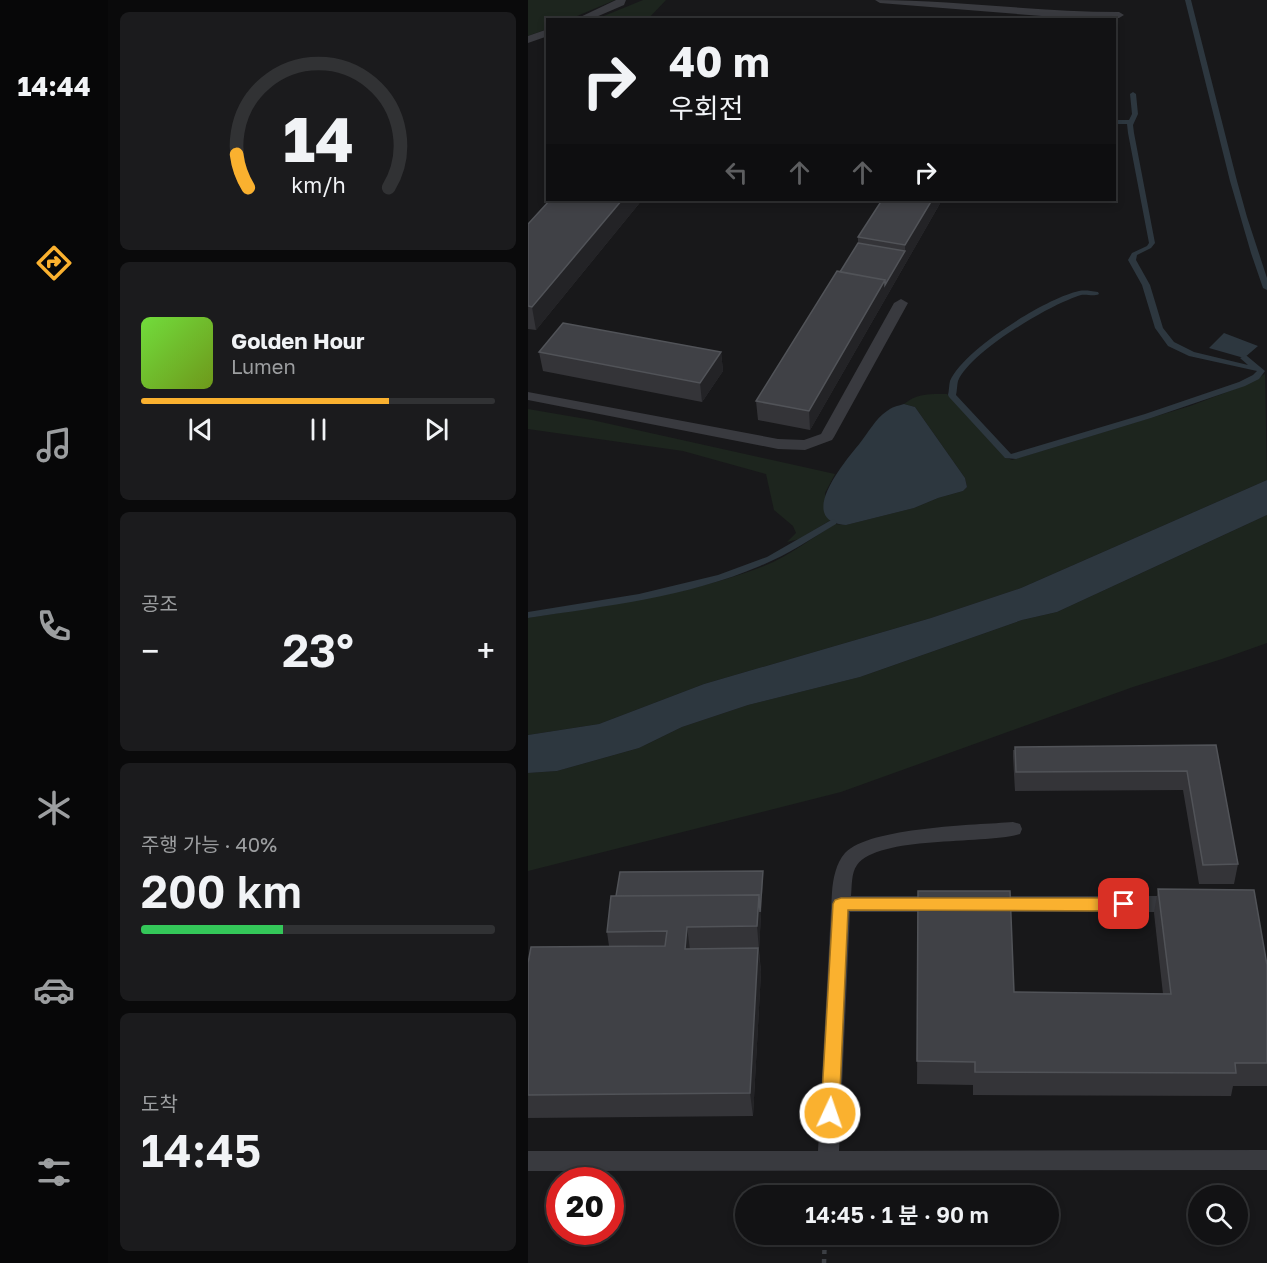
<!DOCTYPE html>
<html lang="ko">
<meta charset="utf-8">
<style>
body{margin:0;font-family:"Golos Text","Noto Sans KR",sans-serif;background:#1b1b1d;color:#f1f3f6;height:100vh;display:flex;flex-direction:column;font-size:22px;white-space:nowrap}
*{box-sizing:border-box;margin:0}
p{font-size:20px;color:#9c9ea0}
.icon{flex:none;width:33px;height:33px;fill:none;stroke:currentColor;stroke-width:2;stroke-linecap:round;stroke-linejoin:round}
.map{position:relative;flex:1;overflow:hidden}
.panel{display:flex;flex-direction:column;gap:12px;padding:12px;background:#0a0a0b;width:420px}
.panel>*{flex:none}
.top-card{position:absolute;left:18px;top:18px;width:570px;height:183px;border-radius:0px;box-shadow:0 3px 9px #0003,0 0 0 2px #313234;background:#121214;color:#f1f3f6;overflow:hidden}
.controls{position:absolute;left:660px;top:1185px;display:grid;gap:12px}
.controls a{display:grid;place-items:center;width:60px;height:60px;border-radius:50%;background:#121214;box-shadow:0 3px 9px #0003,0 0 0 2px #313234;font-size:30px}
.speed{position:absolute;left:18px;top:1167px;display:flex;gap:12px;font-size:30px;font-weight:700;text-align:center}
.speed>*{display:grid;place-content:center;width:78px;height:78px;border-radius:50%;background:#121214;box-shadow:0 3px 9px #0003,0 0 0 2px #313234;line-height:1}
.speed .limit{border:9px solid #d22;background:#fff;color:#111}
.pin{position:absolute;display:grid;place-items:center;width:51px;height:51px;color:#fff;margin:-26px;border-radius:12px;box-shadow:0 3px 9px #0006}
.me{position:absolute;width:66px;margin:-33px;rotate:3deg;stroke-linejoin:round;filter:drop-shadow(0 0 4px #0008)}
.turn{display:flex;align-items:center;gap:21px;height:126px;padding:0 24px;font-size:27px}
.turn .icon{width:78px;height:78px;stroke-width:2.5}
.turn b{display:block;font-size:42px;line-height:51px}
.lanes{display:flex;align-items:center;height:57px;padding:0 24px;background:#0003;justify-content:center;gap:30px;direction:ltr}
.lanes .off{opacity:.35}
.big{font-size:45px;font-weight:600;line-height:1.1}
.panel .tile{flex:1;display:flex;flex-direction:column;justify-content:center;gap:9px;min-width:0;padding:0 21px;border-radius:9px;background:#1b1b1d}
.panel .dial{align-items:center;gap:0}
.dial svg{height:156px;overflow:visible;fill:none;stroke:#313234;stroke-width:7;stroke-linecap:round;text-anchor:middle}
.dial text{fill:#f1f3f6;stroke:none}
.song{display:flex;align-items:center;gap:18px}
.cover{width:72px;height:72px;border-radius:9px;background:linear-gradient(135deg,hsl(100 70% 55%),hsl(80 70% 35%))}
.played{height:6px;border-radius:3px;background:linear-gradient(90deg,#fab12f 70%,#313234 70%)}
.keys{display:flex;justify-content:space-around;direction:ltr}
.heat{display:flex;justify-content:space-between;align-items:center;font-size:33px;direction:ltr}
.charge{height:9px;border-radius:4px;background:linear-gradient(90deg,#34c759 40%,#313234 0)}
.trip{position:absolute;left:207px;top:1185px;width:324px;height:60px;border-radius:30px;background:#121214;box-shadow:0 3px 9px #0003,0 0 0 2px #313234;font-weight:600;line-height:60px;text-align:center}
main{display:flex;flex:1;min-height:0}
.tab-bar{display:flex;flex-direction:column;width:108px;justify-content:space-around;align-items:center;background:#070708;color:#9c9ea0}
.tab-bar .icon{width:42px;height:42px}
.tab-bar .on{color:#fab12f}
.tab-bar b{font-size:27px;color:#f1f3f6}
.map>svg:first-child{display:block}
.green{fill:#1d251e}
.water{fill:#2d373f}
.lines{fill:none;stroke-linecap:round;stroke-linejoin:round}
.stream{fill:#2d373f;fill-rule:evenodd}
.path{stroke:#3e4146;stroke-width:4.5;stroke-dasharray:4 5;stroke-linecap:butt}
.lane{fill:#393a3f;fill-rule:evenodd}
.wall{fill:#343438}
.shaded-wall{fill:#232326}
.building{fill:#404146;stroke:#515358;stroke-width:1.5}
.route{fill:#fab12f;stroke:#a2731f;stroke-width:1.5}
</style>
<main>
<nav class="tab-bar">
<b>14:44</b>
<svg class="icon on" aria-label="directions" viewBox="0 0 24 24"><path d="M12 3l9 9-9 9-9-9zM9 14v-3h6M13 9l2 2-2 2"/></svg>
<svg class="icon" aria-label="music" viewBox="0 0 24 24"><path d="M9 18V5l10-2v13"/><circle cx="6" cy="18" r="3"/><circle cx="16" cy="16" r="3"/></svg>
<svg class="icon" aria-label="phone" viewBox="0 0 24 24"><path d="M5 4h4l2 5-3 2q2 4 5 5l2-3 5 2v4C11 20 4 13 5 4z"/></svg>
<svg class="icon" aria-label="climate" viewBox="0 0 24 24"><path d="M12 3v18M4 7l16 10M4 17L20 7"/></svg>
<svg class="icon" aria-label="car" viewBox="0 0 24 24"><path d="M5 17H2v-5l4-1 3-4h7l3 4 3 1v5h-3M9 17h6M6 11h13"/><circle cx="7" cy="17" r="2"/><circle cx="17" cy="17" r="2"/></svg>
<svg class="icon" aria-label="filters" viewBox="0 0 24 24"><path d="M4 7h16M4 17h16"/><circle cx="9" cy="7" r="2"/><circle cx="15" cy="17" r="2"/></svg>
</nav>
<section class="panel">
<div class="tile dial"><svg viewBox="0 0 100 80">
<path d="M14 69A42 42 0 1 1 86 69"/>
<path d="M14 69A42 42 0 0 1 8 52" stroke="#fab12f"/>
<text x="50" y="56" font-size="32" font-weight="700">14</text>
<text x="50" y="72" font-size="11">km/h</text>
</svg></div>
<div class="tile">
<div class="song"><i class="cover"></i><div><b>Golden Hour</b><p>Lumen</p></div></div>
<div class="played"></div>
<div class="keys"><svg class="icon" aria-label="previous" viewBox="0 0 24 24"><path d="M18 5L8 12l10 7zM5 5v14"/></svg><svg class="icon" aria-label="pause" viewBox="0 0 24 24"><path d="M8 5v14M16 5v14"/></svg><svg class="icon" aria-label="next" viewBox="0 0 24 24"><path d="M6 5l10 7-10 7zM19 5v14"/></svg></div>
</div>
<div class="tile"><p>공조</p>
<div class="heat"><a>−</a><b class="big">23°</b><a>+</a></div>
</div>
<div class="tile"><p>주행 가능 · 40%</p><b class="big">200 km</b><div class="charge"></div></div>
<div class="tile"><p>도착</p><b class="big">14:45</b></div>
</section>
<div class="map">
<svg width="739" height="1263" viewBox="0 0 739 1263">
<rect width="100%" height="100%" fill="#18181a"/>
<path class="green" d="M0,0H87L42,19L20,20L19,29L0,36Z
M115,0H138L120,19L66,20Z
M737,374L739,480L493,588L403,618L176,684L71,724L0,735V618C79,605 161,595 236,566C261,556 284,538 307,524L318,525L386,508L410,498L435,491L439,487L437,478L387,407L376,404C389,393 403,394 419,394L477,457L484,460L662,406L715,386Z
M0,409L64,420L307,474L297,493L300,518L303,520L271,539L259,542L268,533L265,526L246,510L238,474L155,451L0,429Z
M739,515V643L694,659L605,687L313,792L0,871V773L29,771L111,748L154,727L220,705L332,677L494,620L529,612Z"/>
<path class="water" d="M696,333L730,346L716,358L681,348Z
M376,404L387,407L437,478L439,487L435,491L410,498L386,508L318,525C266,521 318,460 332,443C340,433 348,418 359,411C364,407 369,406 376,404Z
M739,480V515L529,612L494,620L332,677L220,705L154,727L111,748L29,771L0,773V735L71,724L176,684L403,618L493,588Z"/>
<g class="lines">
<path class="stream" d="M657,0H663L709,181L719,217L739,278V290L735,288L723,253L702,181Z
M605,92L608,94L610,114L605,125L606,133L627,243L623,248L609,255L608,260L622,285L635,328L646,342L666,352L720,365L712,358L716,356H719L737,371L731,379L717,386L623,418L488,459L477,458L421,397L420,395C421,391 421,385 422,381C435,350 518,298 551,291C557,290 563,291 570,292L571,294C565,297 560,294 553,295C549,296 544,298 540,300C512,311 442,353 430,381C429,385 429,391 428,395L483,454L617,414L711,382L725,375L729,371L661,356L640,346L627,328L614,285L600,260L604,253L619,246L621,243L600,133L599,124H586V120H601L604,114L602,94Z
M305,519L309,522L308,524C283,539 259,555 232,566C159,597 78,606 0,618V612L111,594L190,575L239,557Z"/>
<path class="path" d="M299,1184V1196
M296,1263L297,1234"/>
<path class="lane" d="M88,0H98L96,5L61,20H46Z
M347,0C428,0 509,12 591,12L596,15L591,18H539L352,3Z
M20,29V36L0,43V36Z
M373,299L380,303L306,437L304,440L277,450L250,449L0,400V392L250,439L276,440L293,434L366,303Z
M485,822L492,824L494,829L492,834C456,845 352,835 329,865C323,873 324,887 323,896H411L418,899L421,904L418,909L411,912H322L311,1151L739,1150V1170L0,1171V1151H290L304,892C305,879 308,863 317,853C342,827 448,825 485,822Z
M461,896H643L650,899L653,904L650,909L643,912H461L454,909L451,904L454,899Z"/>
</g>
<path class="wall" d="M22,200H114L8,330L0,329V224Z
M414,200L282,430L230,420L228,401L312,272L330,243V237Z
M11,352H193L195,371L174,402L15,371Z
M688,745L710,864L706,884H671L655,790L487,791L485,757V750Z
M235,878L231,950L233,972L225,1116L0,1118V963L81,946L79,932L88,896Z
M630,889L739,965V1086H705L703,1096L445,1095V1085L389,1084L390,891L486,992L635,994L626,913Z"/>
<path class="shaded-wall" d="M94,200H114L8,330L4,307Z
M404,200H414L282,430L281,411L357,280L377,251V245Z
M193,352L195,371L174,402L172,383Z
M235,871V878L231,950L229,926L231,895Z
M159,927L162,950L157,949Z
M230,948L233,972L225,1116L222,1093Z"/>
<path class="building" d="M22,200H94L4,307L0,306V224Z
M354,200H404L377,245L330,237Z
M330,243L377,251L357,285V280L312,272Z
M309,271L357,280L281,411L228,401Z
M35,323L193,352L172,383L11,352Z
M688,745L710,864L675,865L659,771L488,772L487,747Z
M235,871L232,912L231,895L88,896L92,872Z
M630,889L726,890L739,965V1063H707L708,1073L447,1072V1062L389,1061L390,891H482L486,992L643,994Z
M231,895L229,926L159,927L157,949L230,948L222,1093L0,1095V963L3,947L137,946L139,931L79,932L83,896Z"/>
<path class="route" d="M313,898H596L601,900L604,904L601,909L596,911L320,910L311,1113L308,1119L302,1121L296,1119L293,1113L305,904L307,900Z"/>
</svg>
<div class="controls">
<a><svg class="icon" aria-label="search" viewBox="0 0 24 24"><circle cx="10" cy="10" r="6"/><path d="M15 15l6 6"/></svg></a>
</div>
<div class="speed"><div class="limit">20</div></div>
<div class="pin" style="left:596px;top:904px;background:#d93025"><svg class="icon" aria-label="arrive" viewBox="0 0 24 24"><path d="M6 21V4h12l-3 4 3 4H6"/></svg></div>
<svg class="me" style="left:302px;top:1113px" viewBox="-20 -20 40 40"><circle r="17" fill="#fab12f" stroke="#fff" stroke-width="3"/><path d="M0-11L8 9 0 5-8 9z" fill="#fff"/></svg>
<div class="trip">14:45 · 1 분 · 90 m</div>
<div class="top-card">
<div class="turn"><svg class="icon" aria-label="right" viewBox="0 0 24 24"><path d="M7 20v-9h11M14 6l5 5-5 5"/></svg><div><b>40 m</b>우회전</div></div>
<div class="lanes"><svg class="icon off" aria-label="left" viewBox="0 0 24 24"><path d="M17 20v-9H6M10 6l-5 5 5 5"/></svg><svg class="icon off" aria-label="ahead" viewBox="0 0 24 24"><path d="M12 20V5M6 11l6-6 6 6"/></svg><svg class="icon off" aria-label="ahead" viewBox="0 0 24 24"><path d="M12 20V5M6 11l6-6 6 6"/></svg><svg class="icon" aria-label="right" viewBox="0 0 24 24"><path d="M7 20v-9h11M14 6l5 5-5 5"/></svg></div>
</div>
</div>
</main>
